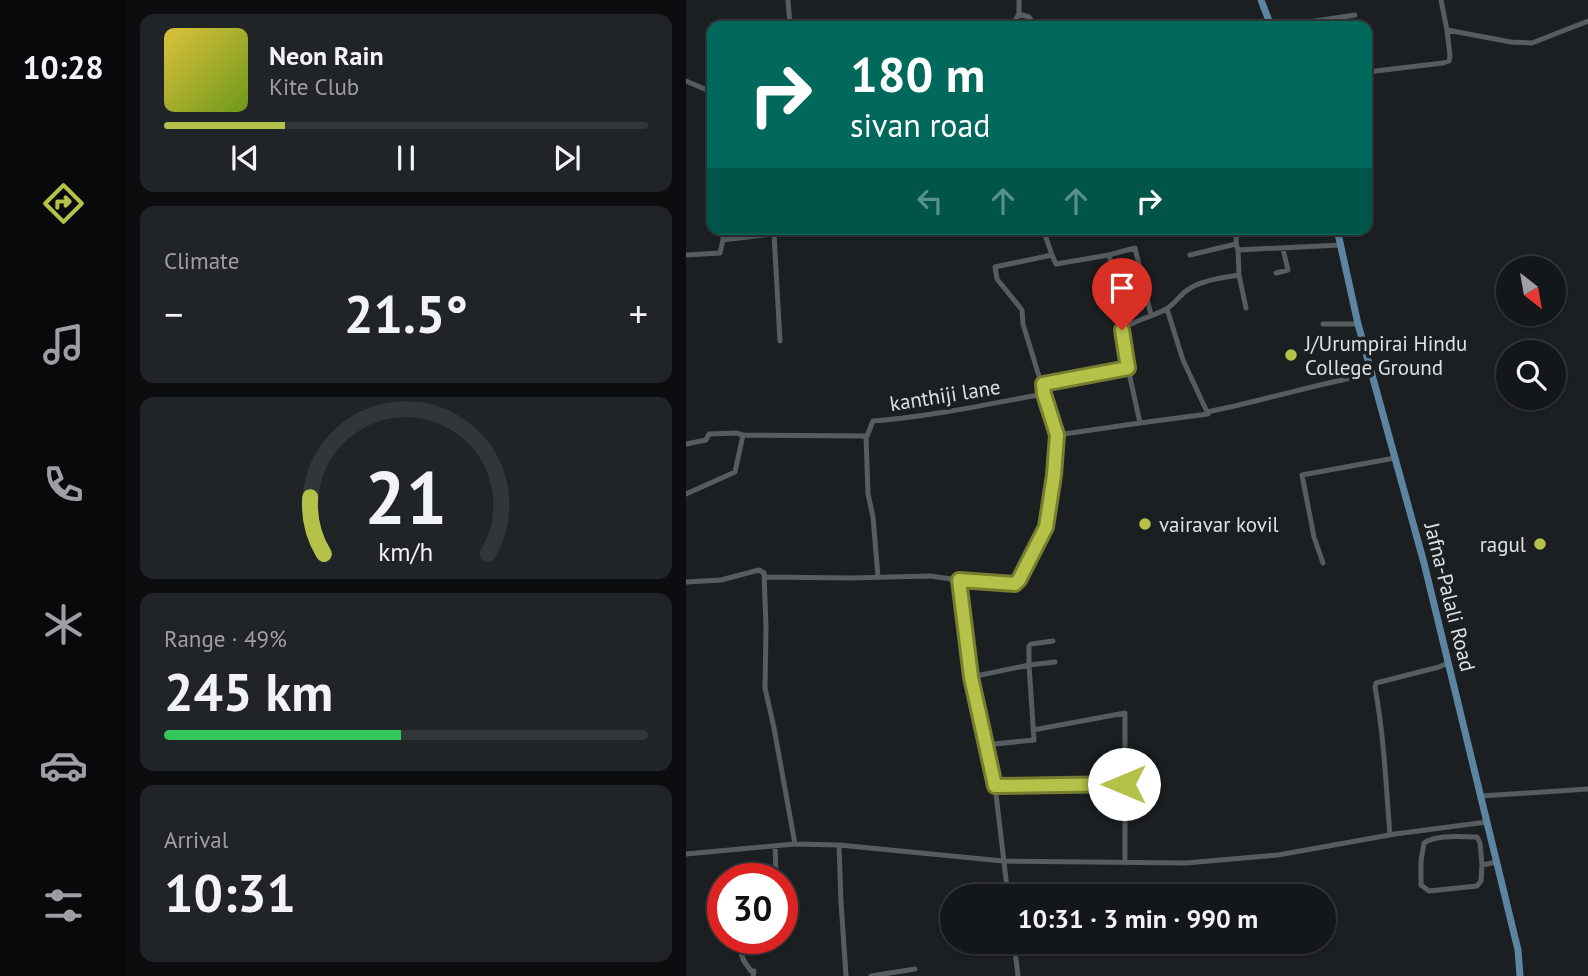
<!DOCTYPE html>
<meta charset="utf-8">
<style>
body{margin:0;font-family:"PT Sans",sans-serif;background:#212427;color:#f1f3f6;height:100vh;display:flex;flex-direction:column;font-size:26px;white-space:nowrap}
*{box-sizing:border-box;margin:0}
p{font-size:23px;color:#9d9fa2}
.icon{flex:none;width:38px;height:38px;fill:none;stroke:currentColor;stroke-width:2;stroke-linecap:round;stroke-linejoin:round}
.map{position:relative;flex:1;overflow:hidden}
.drawer{display:flex;flex-direction:column;gap:14px;padding:14px;background:#0b0d0e;width:560px}
.drawer>*{flex:none}
.banner{position:absolute;left:21px;top:21px;width:665px;height:214px;border-radius:14px;box-shadow:0 2px 5px #0004,0 0 0 2px #333639;background:#00695c;color:#fff;overflow:hidden}
.needle{width:46px;rotate:149deg}
.buttons{position:absolute;left:810px;top:256px;display:grid;gap:14px}
.buttons a{display:grid;place-items:center;width:70px;height:70px;border-radius:50%;background:#14171a;box-shadow:0 2px 5px #0004,0 0 0 2px #333639;font-size:35px}
.speed{position:absolute;left:21px;top:863px;display:flex;gap:14px;font-size:35px;font-weight:700;text-align:center}
.speed>*{display:grid;place-content:center;width:91px;height:91px;border-radius:50%;background:#14171a;box-shadow:0 2px 5px #0004,0 0 0 2px #333639;line-height:1}
.speed .limit{border:10px solid #d22;background:#fff;color:#111}
.pin{position:absolute;display:grid;place-items:center;width:60px;height:60px;color:#fff;margin:-72px -30px;border-radius:50% 50% 50% 0;rotate:-45deg;box-shadow:0 0 7px #0007}
.pin .icon{rotate:45deg}
.me{position:absolute;width:77px;margin:-38px;rotate:270deg;stroke-linejoin:round;filter:drop-shadow(0 0 5px #0008)}
.turn{display:flex;align-items:center;gap:24px;height:147px;padding:0 28px;font-size:32px}
.turn .icon{width:91px;height:91px;stroke-width:2.5}
.turn b{display:block;font-size:49px;line-height:60px}
.lanes{display:flex;align-items:center;height:66px;padding:0 28px;background:#0003;justify-content:center;gap:35px;direction:ltr}
.lanes .off{opacity:.35}
.big{font-size:52px;font-weight:600;line-height:1.1}
.drawer .tile{flex:1;display:flex;flex-direction:column;justify-content:center;gap:10px;min-width:0;padding:0 24px;border-radius:14px;background:#212427}
.drawer .dial{align-items:center;gap:0}
.dial svg{height:182px;overflow:visible;fill:none;stroke:#333639;stroke-width:7;stroke-linecap:round;text-anchor:middle}
.dial text{fill:#f1f3f6;stroke:none}
.song{display:flex;align-items:center;gap:21px}
.cover{width:84px;height:84px;border-radius:10px;background:linear-gradient(135deg,hsl(50 70% 55%),hsl(80 70% 35%))}
.played{height:7px;border-radius:4px;background:linear-gradient(90deg,#b5c249 25%,#333639 25%)}
.keys{display:flex;justify-content:space-around;direction:ltr}
.heat{display:flex;justify-content:space-between;align-items:center;font-size:38px;direction:ltr}
.charge{height:10px;border-radius:5px;background:linear-gradient(90deg,#34c759 49%,#333639 0)}
.trip{position:absolute;left:254px;top:884px;width:396px;height:70px;border-radius:35px;background:#14171a;box-shadow:0 2px 5px #0004,0 0 0 2px #333639;font-weight:600;line-height:70px;text-align:center}
main{display:flex;flex:1;min-height:0}
.menu{display:flex;flex-direction:column;width:126px;justify-content:space-around;align-items:center;background:#08090a;color:#9d9fa2}
.menu .icon{width:49px;height:49px}
.menu .active{color:#b5c249}
.menu b{font-size:32px;color:#f1f3f6}
.map>svg:first-child{display:block}
.lines{fill:none;stroke-linecap:round;stroke-linejoin:round}
.minor{stroke:#565c5f;stroke-width:5}
.major{stroke:#5b85a1;stroke-width:7}
.route-casing{stroke:#767e2f;stroke-width:18}
.route{stroke:#b5c249;stroke-width:12}
.poi-dot{fill:#b5c249;stroke:#1b1f22;stroke-width:2.5}
.labels{text-anchor:middle;dominant-baseline:central;stroke-width:7;stroke-linejoin:round;paint-order:stroke}
.poi-label{font-size:21px;fill:#dee1e3;stroke:#1b1f22;text-anchor:start}
.street-label{font-size:21px;fill:#dee1e3;stroke:#1b1f22}
</style>
<main>
<nav class="menu">
<b>10:28</b>
<svg class="icon active" aria-label="directions" viewBox="0 0 24 24"><path d="M12 3l9 9-9 9-9-9zM9 14v-3h6M13 9l2 2-2 2"/></svg>
<svg class="icon" aria-label="music" viewBox="0 0 24 24"><path d="M9 18V5l10-2v13"/><circle cx="6" cy="18" r="3"/><circle cx="16" cy="16" r="3"/></svg>
<svg class="icon" aria-label="phone" viewBox="0 0 24 24"><path d="M5 4h4l2 5-3 2q2 4 5 5l2-3 5 2v4C11 20 4 13 5 4z"/></svg>
<svg class="icon" aria-label="climate" viewBox="0 0 24 24"><path d="M12 3v18M4 7l16 10M4 17L20 7"/></svg>
<svg class="icon" aria-label="car" viewBox="0 0 24 24"><path d="M5 17H2v-5l4-1 3-4h7l3 4 3 1v5h-3M9 17h6M6 11h13"/><circle cx="7" cy="17" r="2"/><circle cx="17" cy="17" r="2"/></svg>
<svg class="icon" aria-label="filters" viewBox="0 0 24 24"><path d="M4 7h16M4 17h16"/><circle cx="9" cy="7" r="2"/><circle cx="15" cy="17" r="2"/></svg>
</nav>
<section class="drawer">
<div class="tile">
<div class="song"><i class="cover"></i><div><b>Neon Rain</b><p>Kite Club</p></div></div>
<div class="played"></div>
<div class="keys"><svg class="icon" aria-label="previous" viewBox="0 0 24 24"><path d="M18 5L8 12l10 7zM5 5v14"/></svg><svg class="icon" aria-label="pause" viewBox="0 0 24 24"><path d="M8 5v14M16 5v14"/></svg><svg class="icon" aria-label="next" viewBox="0 0 24 24"><path d="M6 5l10 7-10 7zM19 5v14"/></svg></div>
</div>
<div class="tile"><p>Climate</p>
<div class="heat"><a>−</a><b class="big">21.5°</b><a>+</a></div>
</div>
<div class="tile dial"><svg viewBox="0 0 100 80">
<path d="M14 69A42 42 0 1 1 86 69"/>
<path d="M14 69A42 42 0 0 1 8 44" stroke="#b5c249"/>
<text x="50" y="56" font-size="32" font-weight="700">21</text>
<text x="50" y="72" font-size="11">km/h</text>
</svg></div>
<div class="tile"><p>Range · 49%</p><b class="big">245 km</b><div class="charge"></div></div>
<div class="tile"><p>Arrival</p><b class="big">10:31</b></div>
</section>
<div class="map">
<svg width="902" height="976" viewBox="0 0 902 976">
<rect width="100%" height="100%" fill="#1b1f22"/>
<g class="lines">
<path class="minor" d="M102,0L104,26
M755,0L761,30
M333,14L343,17L349,26
M303,26L329,21L333,14V0
M596,26L669,15
M681,72L757,63L763,61L764,56L761,30L825,42L846,43L902,21
M0,81L26,92
M25,92L26,108
M36,229L37,240
M551,229L550,244L552,250L655,245
M88,234L94,341
M0,255L34,253L37,240L129,229
M366,255L370,264L423,255L441,324
M423,255L449,248L465,315
M504,255L550,244
M590,273L602,270L597,249
M553,275L560,308
M637,324H672
M442,368L454,423L522,414L497,360L481,309
M357,384L442,368L436,330C446,320 467,317 480,309C488,305 493,296 500,291C514,280 536,278 553,275L552,250
M521,412C576,401 630,384 685,374
M371,435L454,423
M180,436L182,494L187,517L192,577
M0,444L20,440L23,434L50,433L57,435
M0,494L49,472L57,435L181,436L187,421C244,417 301,404 358,394
M637,563L628,537L616,475L709,458
M78,577L165,578L244,576L273,580
M0,582L35,580L73,570L78,573L80,627L79,688L88,728L109,844
M367,641L345,644L343,646V665L369,662
M285,677L343,665L348,740L299,745
M347,730L439,713V863
M309,786L438,784
M795,796L902,789
M704,835C700,786 698,736 689,687L690,683L753,667L762,663
M153,845L155,902L160,976
M0,854L109,844L153,845L317,861L500,863L592,855L709,834L801,822
M796,865L794,843L791,837C775,837 751,834 738,843L735,861V885L743,891L791,886L795,881L796,865L811,862
M77,878L88,874L90,872L89,846
M322,896L309,786L285,677L273,580L329,584L333,580L360,527L368,475L371,435L337,324L336,310L311,279L309,267L366,255L357,229
M49,938L58,961L65,971H68L67,976
M328,942L332,976
M185,976L229,969"/>
<path class="major" d="M575,0L585,26
M651,229L672,324L738,563L832,950L834,976"/>
</g>
<g class="lines">
<defs>
<path id="route" d="M436,330L442,368L357,384L358,394L371,435L368,475L360,527L333,580L329,584L273,580L285,677L309,786L438,784"/>
</defs>
<use href="#route" class="route-casing"/>
<use href="#route" class="route"/>
</g>
<g class="poi-dot">
<circle cx="605" cy="355" r="7"/>
<circle cx="459" cy="524" r="7"/>
<circle cx="854" cy="544" r="7"/>
</g>
<g class="labels">
<g class="poi-label">
<text x="619" y="343">J/Urumpirai Hindu<tspan x="619" dy="24">College Ground</tspan></text>
<text x="473" y="524">vairavar kovil</text>
<text x="840" y="544" text-anchor="end">ragul</text>
</g>
<g class="street-label">
<text transform="translate(259 395) rotate(-9)">kanthiji lane</text>
<text transform="translate(764 597) rotate(76)">Jafna-Palali Road</text>
</g>
</g>
</svg>
<div class="buttons">
<a><svg class="needle" viewBox="-14 -14 28 28"><path d="M0-13l5 13h-10z" fill="#e53935"/><path d="M0 13l5-13h-10z" fill="#9d9fa2"/></svg></a>
<a><svg class="icon" aria-label="search" viewBox="0 0 24 24"><circle cx="10" cy="10" r="6"/><path d="M15 15l6 6"/></svg></a>
</div>
<div class="speed"><div class="limit">30</div></div>
<div class="pin" style="left:436px;top:330px;background:#d93025"><svg class="icon" aria-label="arrive" viewBox="0 0 24 24"><path d="M6 21V4h12l-3 4 3 4H6"/></svg></div>
<svg class="me" style="left:438px;top:784px" viewBox="-20 -20 40 40"><circle r="19" fill="#fff"/><path d="M0-13L10 11 0 6-10 11z" fill="#b5c249"/></svg>
<div class="trip">10:31 · 3 min · 990 m</div>
<div class="banner">
<div class="turn"><svg class="icon" aria-label="right" viewBox="0 0 24 24"><path d="M7 20v-9h11M14 6l5 5-5 5"/></svg><div><b>180 m</b>sivan road</div></div>
<div class="lanes"><svg class="icon off" aria-label="left" viewBox="0 0 24 24"><path d="M17 20v-9H6M10 6l-5 5 5 5"/></svg><svg class="icon off" aria-label="ahead" viewBox="0 0 24 24"><path d="M12 20V5M6 11l6-6 6 6"/></svg><svg class="icon off" aria-label="ahead" viewBox="0 0 24 24"><path d="M12 20V5M6 11l6-6 6 6"/></svg><svg class="icon" aria-label="right" viewBox="0 0 24 24"><path d="M7 20v-9h11M14 6l5 5-5 5"/></svg></div>
</div>
</div>
</main>
